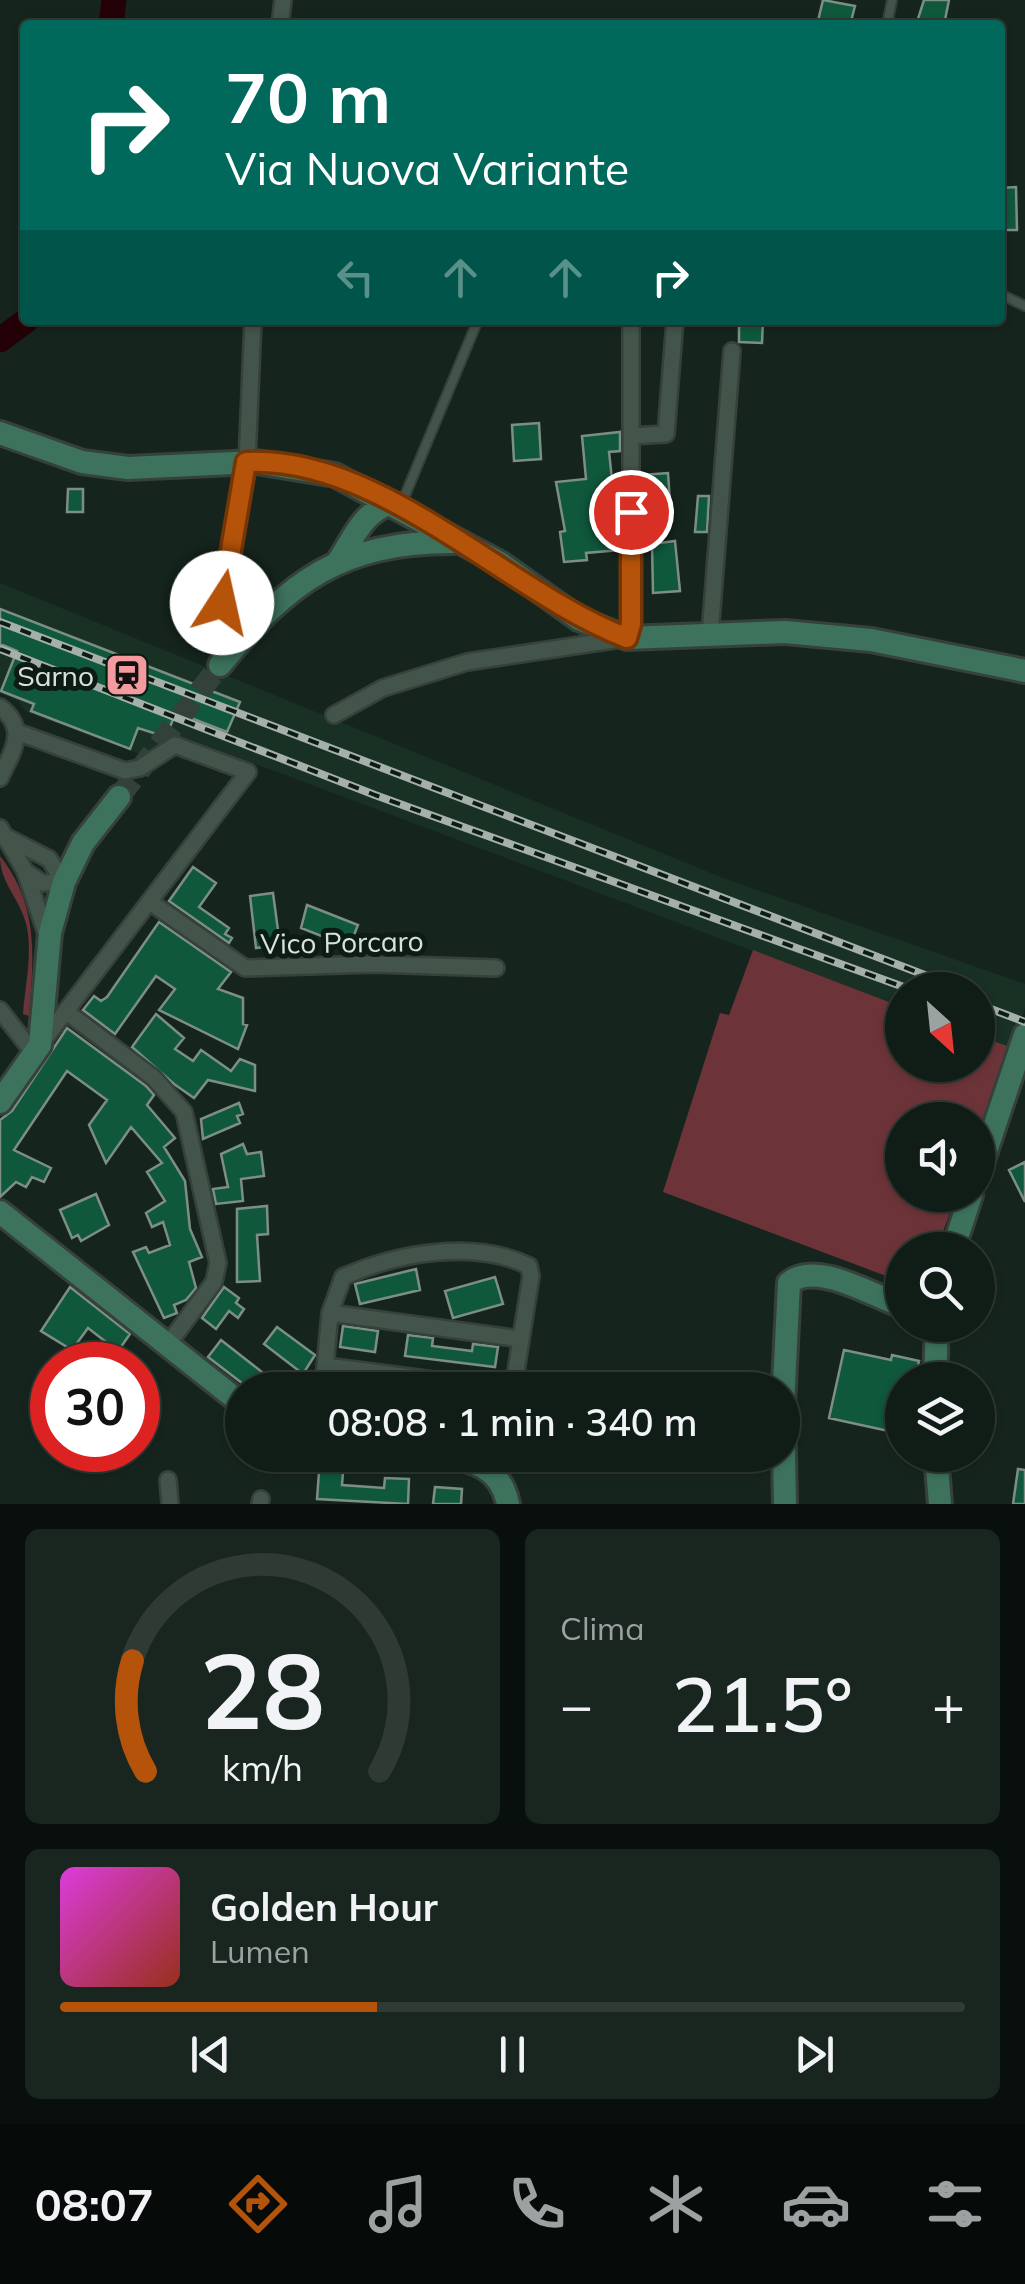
<!DOCTYPE html>
<html lang="it">
<meta charset="utf-8">
<style>
body{margin:0;font-family:Mulish,sans-serif;background:#19251f;color:#f1f3f6;height:100vh;display:flex;flex-direction:column;font-size:38px;white-space:nowrap}
*{box-sizing:border-box;margin:0}
p{font-size:32px;color:#9ca1a1}
.icon{flex:none;width:55px;height:55px;fill:none;stroke:currentColor;stroke-width:2;stroke-linecap:round;stroke-linejoin:round}
.map{position:relative;height:1504px;overflow:hidden}
.panel{display:flex;flex-direction:column;gap:25px;padding:25px;background:#090f0c;flex:1}
.panel>*{flex:none}
.guide{position:absolute;left:20px;top:20px;width:985px;height:305px;border-radius:10px;box-shadow:0 2px 8px #0004,0 0 0 2px #303a35;background:#00695c;color:#fff;overflow:hidden}
.needle{width:65px;rotate:153deg}
.tools{position:absolute;left:885px;top:972px;display:grid;gap:20px}
.tools a{display:grid;place-items:center;width:110px;height:110px;border-radius:50%;background:#101c16;box-shadow:0 2px 8px #0004,0 0 0 2px #303a35;font-size:50px}
.speed{position:absolute;left:30px;top:1342px;display:flex;gap:20px;font-size:50px;font-weight:700;text-align:center}
.speed>*{display:grid;place-content:center;width:130px;height:130px;border-radius:50%;background:#101c16;box-shadow:0 2px 8px #0004,0 0 0 2px #303a35;line-height:1}
.speed .limit{border:15px solid #d22;background:#fff;color:#111}
.pin{position:absolute;display:grid;place-items:center;width:85px;height:85px;color:#fff;margin:-42px;border:5px solid #fff;border-radius:50%;box-shadow:0 2px 10px #0007}
.me{position:absolute;width:110px;margin:-55px;rotate:10deg;stroke-linejoin:round;filter:drop-shadow(0 0 8px #0008)}
.turn{display:flex;align-items:center;gap:35px;height:210px;padding:0 40px;font-size:45px}
.turn .icon{width:130px;height:130px;stroke-width:2.5}
.turn b{display:block;font-size:70px;line-height:85px}
.lanes{display:flex;align-items:center;height:95px;padding:0 40px;background:#0003;justify-content:center;gap:50px;direction:ltr}
.lanes .off{opacity:.35}
.big{font-size:75px;font-weight:600;line-height:1.1}
.panel .widget{flex:1;display:flex;flex-direction:column;justify-content:center;gap:15px;min-width:0;padding:0 35px;border-radius:15px;background:#19251f}
.panel .dial{align-items:center;gap:0}
.dial svg{height:260px;overflow:visible;fill:none;stroke:#303a35;stroke-width:7;stroke-linecap:round;text-anchor:middle}
.dial text{fill:#f1f3f6;stroke:none}
.song{display:flex;align-items:center;gap:30px}
.cover{width:120px;height:120px;border-radius:15px;background:linear-gradient(135deg,hsl(300 70% 55%),hsl(10 70% 35%))}
.played{height:10px;border-radius:5px;background:linear-gradient(90deg,#b45309 35%,#303a35 35%)}
.keys{display:flex;justify-content:space-around;direction:ltr}
.heat{display:flex;justify-content:space-between;align-items:center;font-size:55px;direction:ltr}
.panel .tiles{flex:1;display:grid;gap:25px;grid-template-columns:1fr 1fr}
.widget:last-child{grid-column:span 2}
.trip{position:absolute;left:225px;top:1372px;width:575px;height:100px;border-radius:50px;background:#101c16;box-shadow:0 2px 8px #0004,0 0 0 2px #303a35;font-weight:600;line-height:100px;text-align:center}
.menu{display:flex;height:160px;justify-content:space-around;align-items:center;background:#060b09;color:#9ca1a1}
.menu .icon{width:70px;height:70px}
.menu .selected{color:#b45309}
.menu b{font-size:45px;color:#f1f3f6}
.map>svg:first-child{display:block}
.built{fill:#193025}
.green{fill:#6c3438}
.lines{fill:none;stroke-linecap:round;stroke-linejoin:round}
.river{stroke:#240106;stroke-width:25}
.building{fill:#0f583c;stroke:#7d8f85;stroke-width:2.5}
.secondary-tunnel{stroke:#32413a;stroke-width:22;stroke-dasharray:22 11;stroke-linecap:butt}
.lane-casing{stroke:#35413a;stroke-width:12}
.street-casing{stroke:#35413a;stroke-width:20}
.secondary-casing{stroke:#35413a;stroke-width:28}
.lane{stroke:#43544b;stroke-width:8}
.street{stroke:#43544b;stroke-width:15}
.secondary{stroke:#3d735c;stroke-width:22}
.rail-casing{stroke:#a5b0aa;stroke-width:8}
.rail{stroke:#0c1c14;stroke-width:4;stroke-dasharray:11;stroke-linecap:butt}
.route-casing{stroke:#753606;stroke-width:25}
.route{stroke:#b45309;stroke-width:18}
.labels{text-anchor:middle;dominant-baseline:central;stroke-width:10;stroke-linejoin:round;paint-order:stroke}
.poi-label{font-size:28px;fill:#d8e2dc;stroke:#0c1c14;text-anchor:end}
.street-label{font-size:28px;fill:#d8e2dc;stroke:#0c1c14}
</style>
<div class="map">
<svg width="1025" height="1504" viewBox="0 0 1025 1504">
<rect width="100%" height="100%" fill="#15251d"/>
<path class="built" d="M0,583L723,878L1025,984V1008L1012,1048L978,1035V990H902V1007L192,740L176,736L142,755L26,712L18,701L0,693Z"/>
<path class="green" d="M0,856C39,905 34,957 29,1016L23,1014C25,986 34,947 25,920C18,897 0,882 0,856Z
M753,950L902,1007V1065H978V1035L1012,1048L978,1139V1120H902V1195H957L936,1250H902V1282L663,1192L720,1013L729,1015Z"/>
<g class="lines">
<path class="river" d="M111,25L114,0
M0,340L27,320"/>
</g>
<path class="building" d="M823,0L855,6L850,25H817Z
M924,0H949L944,25H916Z
M1016,187L1017,230H1000V188Z
M739,320H763L762,343L739,342Z
M539,423L541,459L514,461L512,425Z
M620,432V451L609,452L616,516H620V550L586,553L587,560L564,562L560,532L565,531L556,482L586,479L582,436Z
M668,473L670,502L654,504L655,518L644,519L642,475Z
M68,489H83V512H67Z
M698,496H709L707,532H695Z
M675,541L680,591L653,593L652,544Z
M0,609L240,702L227,732L176,712L166,737L138,728L130,749L31,711L34,704L1,691L17,651L0,644Z
M193,867L216,883L199,907L229,928L225,934L232,938L229,943L169,901Z
M273,893L280,945L256,948L250,896Z
M307,905L358,925L352,940L347,946L301,928Z
M159,922L231,972L218,989L243,998V1024L247,1025L238,1049L159,1010L175,989L156,976L115,1034L83,1010L94,996L101,1001L107,997Z
M156,1014L184,1038L175,1049L193,1061L201,1050L231,1071L240,1059L255,1065V1091L208,1080L194,1098L174,1084L132,1047Z
M67,1028L146,1086L154,1095L147,1105L175,1138L164,1147L185,1181L190,1229L202,1257L189,1262L196,1288L186,1300L174,1305L177,1313L164,1318L133,1252L146,1247L149,1253L170,1245L163,1222L152,1227L146,1213L165,1201L147,1172L162,1163L131,1127L106,1163L89,1125L107,1100L67,1071L14,1150L51,1168L44,1182L32,1177L26,1187L16,1182L0,1197V1120L12,1111Z
M239,1103L243,1114L237,1116L240,1123L203,1139L201,1119Z
M243,1144L247,1154L261,1152L264,1176L241,1179L243,1201L216,1204L213,1189L228,1187L221,1154Z
M1025,1162V1202L1009,1170Z
M96,1194L109,1225L81,1241L78,1235L72,1238L60,1210Z
M267,1206L268,1234L257,1235L260,1281L237,1282V1209Z
M416,1269L420,1290L360,1304L355,1284Z
M495,1277L503,1304L453,1318L445,1291Z
M70,1287L130,1334L118,1351L137,1365H88L106,1342L88,1328L72,1350L41,1331Z
M224,1287L239,1298L236,1303L244,1309L238,1318L229,1311L216,1329L202,1318Z
M343,1326L378,1331L375,1352L340,1347Z
M277,1327L315,1355L303,1374L264,1344Z
M408,1335L433,1338L432,1346L472,1351L473,1344L498,1347L495,1367L405,1356Z
M221,1340L285,1390H251L208,1357Z
M844,1350L891,1360L892,1355L919,1361L915,1380H902V1434L829,1418Z
M320,1458L344,1460L342,1485L384,1488L385,1478L409,1479L408,1504L317,1499Z
M1018,1469L1025,1470V1504H1013Z
M435,1487L462,1489L461,1504H433Z"/>
<g class="lines">
<path class="secondary-tunnel" d="M119,797L220,665"/>
<defs>
<path id="lane" d="M887,25L892,0
M1000,294L1025,306
M401,505L478,320"/>
<path id="street" d="M280,25L283,0
M631,436L666,434L675,320
M222,603L247,463L253,320
M710,635L732,351
M0,707C29,729 12,752 0,778
M334,715L383,688L467,662L627,638L631,624V320
M17,732L125,771L140,768L175,745L248,772L40,1045
M0,828L25,871L46,933
M8,838L49,859L64,882L42,883L26,872
M150,902L245,968L374,964L496,968
M0,1010L35,1055
M68,1013L154,1078L184,1112L218,1263L214,1282L166,1347
M330,1313L521,1339
M326,1366L511,1390
M323,1390L330,1313L343,1277C397,1253 474,1239 529,1266L531,1276L513,1390
M497,1477L504,1455
M168,1480L170,1504
M260,1504L261,1499"/>
<path id="secondary" d="M0,433L82,462L128,468L256,462L335,475L500,563L579,619L627,638L785,632L871,640L1025,671
M339,560C354,537 363,512 391,503
M220,665C289,581 341,542 453,542
M0,1102L40,1045L50,933L64,882L83,843L119,797
M978,1175L1025,1035
M0,1212L242,1404
M953,1250L971,1195
M935,1380L937,1325
M440,1455C473,1460 501,1467 508,1504
M936,1455L940,1504
M785,1504L783,1405L789,1283C815,1260 874,1296 902,1306"/>
</defs>
<use href="#lane" class="lane-casing"/>
<use href="#street" class="street-casing"/>
<use href="#secondary" class="secondary-casing"/>
<use href="#lane" class="lane"/>
<use href="#street" class="street"/>
<use href="#secondary" class="secondary"/>
<defs>
<path id="rail" d="M0,622L964,990
M0,649L375,795L912,990
M978,1004L1025,1022"/>
</defs>
<use href="#rail" class="rail-casing"/>
<use href="#rail" class="rail"/>
</g>
<g class="lines">
<defs>
<path id="route" d="M222,603L246,462C381,455 507,592 627,638L631,624V512"/>
</defs>
<use href="#route" class="route-casing"/>
<use href="#route" class="route"/>
</g>
<defs>
<symbol id="station-square" viewBox="-11 -11 22 22"><rect x="-9" y="-9" width="18" height="18" rx="4" fill="#f49b9f" stroke="#0c1c14"/><path d="M-3-6H3Q5-6 5-4V2Q5 4 3 4L4.5 6H3L1.5 4h-3L-3 6H-4.5L-3 4Q-5 4-5 2V-4Q-5-6-3-6ZM-3.5-4v3h7v-3ZM-3.5 1v1.5H-2V1ZM2 1v1.5H3.5V1Z" fill="#111"/></symbol>
</defs>
<g fill-rule="evenodd">
<use href="#station-square" x="102" y="650" width="50" height="50"/>
</g>
<g class="labels">
<g class="poi-label">
<text x="94" y="675">Sarno</text>
</g>
<g class="street-label">
<text transform="translate(342 942) rotate(-1)">Vico Porcaro</text>
</g>
</g>
</svg>
<div class="tools">
<a><svg class="needle" viewBox="-14 -14 28 28"><path d="M0-13l5 13h-10z" fill="#e53935"/><path d="M0 13l5-13h-10z" fill="#9ca1a1"/></svg></a>
<a><svg class="icon" aria-label="sound" viewBox="0 0 24 24"><path d="M4 9h4l5-4v14l-5-4H4zM17 9q2 3 0 6"/></svg></a>
<a><svg class="icon" aria-label="search" viewBox="0 0 24 24"><circle cx="10" cy="10" r="6"/><path d="M15 15l6 6"/></svg></a>
<a><svg class="icon" aria-label="layers" viewBox="0 0 24 24"><path d="M12 4l9 5-9 5-9-5zM3 14l9 5 9-5"/></svg></a>
</div>
<div class="speed"><div class="limit">30</div></div>
<div class="pin" style="left:631px;top:512px;background:#d93025"><svg class="icon" aria-label="arrive" viewBox="0 0 24 24"><path d="M6 21V4h12l-3 4 3 4H6"/></svg></div>
<svg class="me" style="left:222px;top:603px" viewBox="-20 -20 40 40"><circle r="19" fill="#fff"/><path d="M0-13L10 11 0 6-10 11z" fill="#b45309"/></svg>
<div class="trip">08:08 · 1 min · 340 m</div>
<div class="guide">
<div class="turn"><svg class="icon" aria-label="right" viewBox="0 0 24 24"><path d="M7 20v-9h11M14 6l5 5-5 5"/></svg><div><b>70 m</b>Via Nuova Variante</div></div>
<div class="lanes"><svg class="icon off" aria-label="left" viewBox="0 0 24 24"><path d="M17 20v-9H6M10 6l-5 5 5 5"/></svg><svg class="icon off" aria-label="ahead" viewBox="0 0 24 24"><path d="M12 20V5M6 11l6-6 6 6"/></svg><svg class="icon off" aria-label="ahead" viewBox="0 0 24 24"><path d="M12 20V5M6 11l6-6 6 6"/></svg><svg class="icon" aria-label="right" viewBox="0 0 24 24"><path d="M7 20v-9h11M14 6l5 5-5 5"/></svg></div>
</div>
</div>
<section class="panel">
<div class="tiles">
<div class="widget dial"><svg viewBox="0 0 100 80">
<path d="M14 69A42 42 0 1 1 86 69"/>
<path d="M14 69A42 42 0 0 1 10 35" stroke="#b45309"/>
<text x="50" y="56" font-size="32" font-weight="700">28</text>
<text x="50" y="72" font-size="11">km/h</text>
</svg></div>
<div class="widget"><p>Clima</p>
<div class="heat"><a>−</a><b class="big">21.5°</b><a>+</a></div>
</div>
<div class="widget">
<div class="song"><i class="cover"></i><div><b>Golden Hour</b><p>Lumen</p></div></div>
<div class="played"></div>
<div class="keys"><svg class="icon" aria-label="previous" viewBox="0 0 24 24"><path d="M18 5L8 12l10 7zM5 5v14"/></svg><svg class="icon" aria-label="pause" viewBox="0 0 24 24"><path d="M8 5v14M16 5v14"/></svg><svg class="icon" aria-label="next" viewBox="0 0 24 24"><path d="M6 5l10 7-10 7zM19 5v14"/></svg></div>
</div>
</div>
</section>
<nav class="menu">
<b>08:07</b>
<svg class="icon selected" aria-label="directions" viewBox="0 0 24 24"><path d="M12 3l9 9-9 9-9-9zM9 14v-3h6M13 9l2 2-2 2"/></svg>
<svg class="icon" aria-label="music" viewBox="0 0 24 24"><path d="M9 18V5l10-2v13"/><circle cx="6" cy="18" r="3"/><circle cx="16" cy="16" r="3"/></svg>
<svg class="icon" aria-label="phone" viewBox="0 0 24 24"><path d="M5 4h4l2 5-3 2q2 4 5 5l2-3 5 2v4C11 20 4 13 5 4z"/></svg>
<svg class="icon" aria-label="climate" viewBox="0 0 24 24"><path d="M12 3v18M4 7l16 10M4 17L20 7"/></svg>
<svg class="icon" aria-label="car" viewBox="0 0 24 24"><path d="M5 17H2v-5l4-1 3-4h7l3 4 3 1v5h-3M9 17h6M6 11h13"/><circle cx="7" cy="17" r="2"/><circle cx="17" cy="17" r="2"/></svg>
<svg class="icon" aria-label="filters" viewBox="0 0 24 24"><path d="M4 7h16M4 17h16"/><circle cx="9" cy="7" r="2"/><circle cx="15" cy="17" r="2"/></svg>
</nav>
